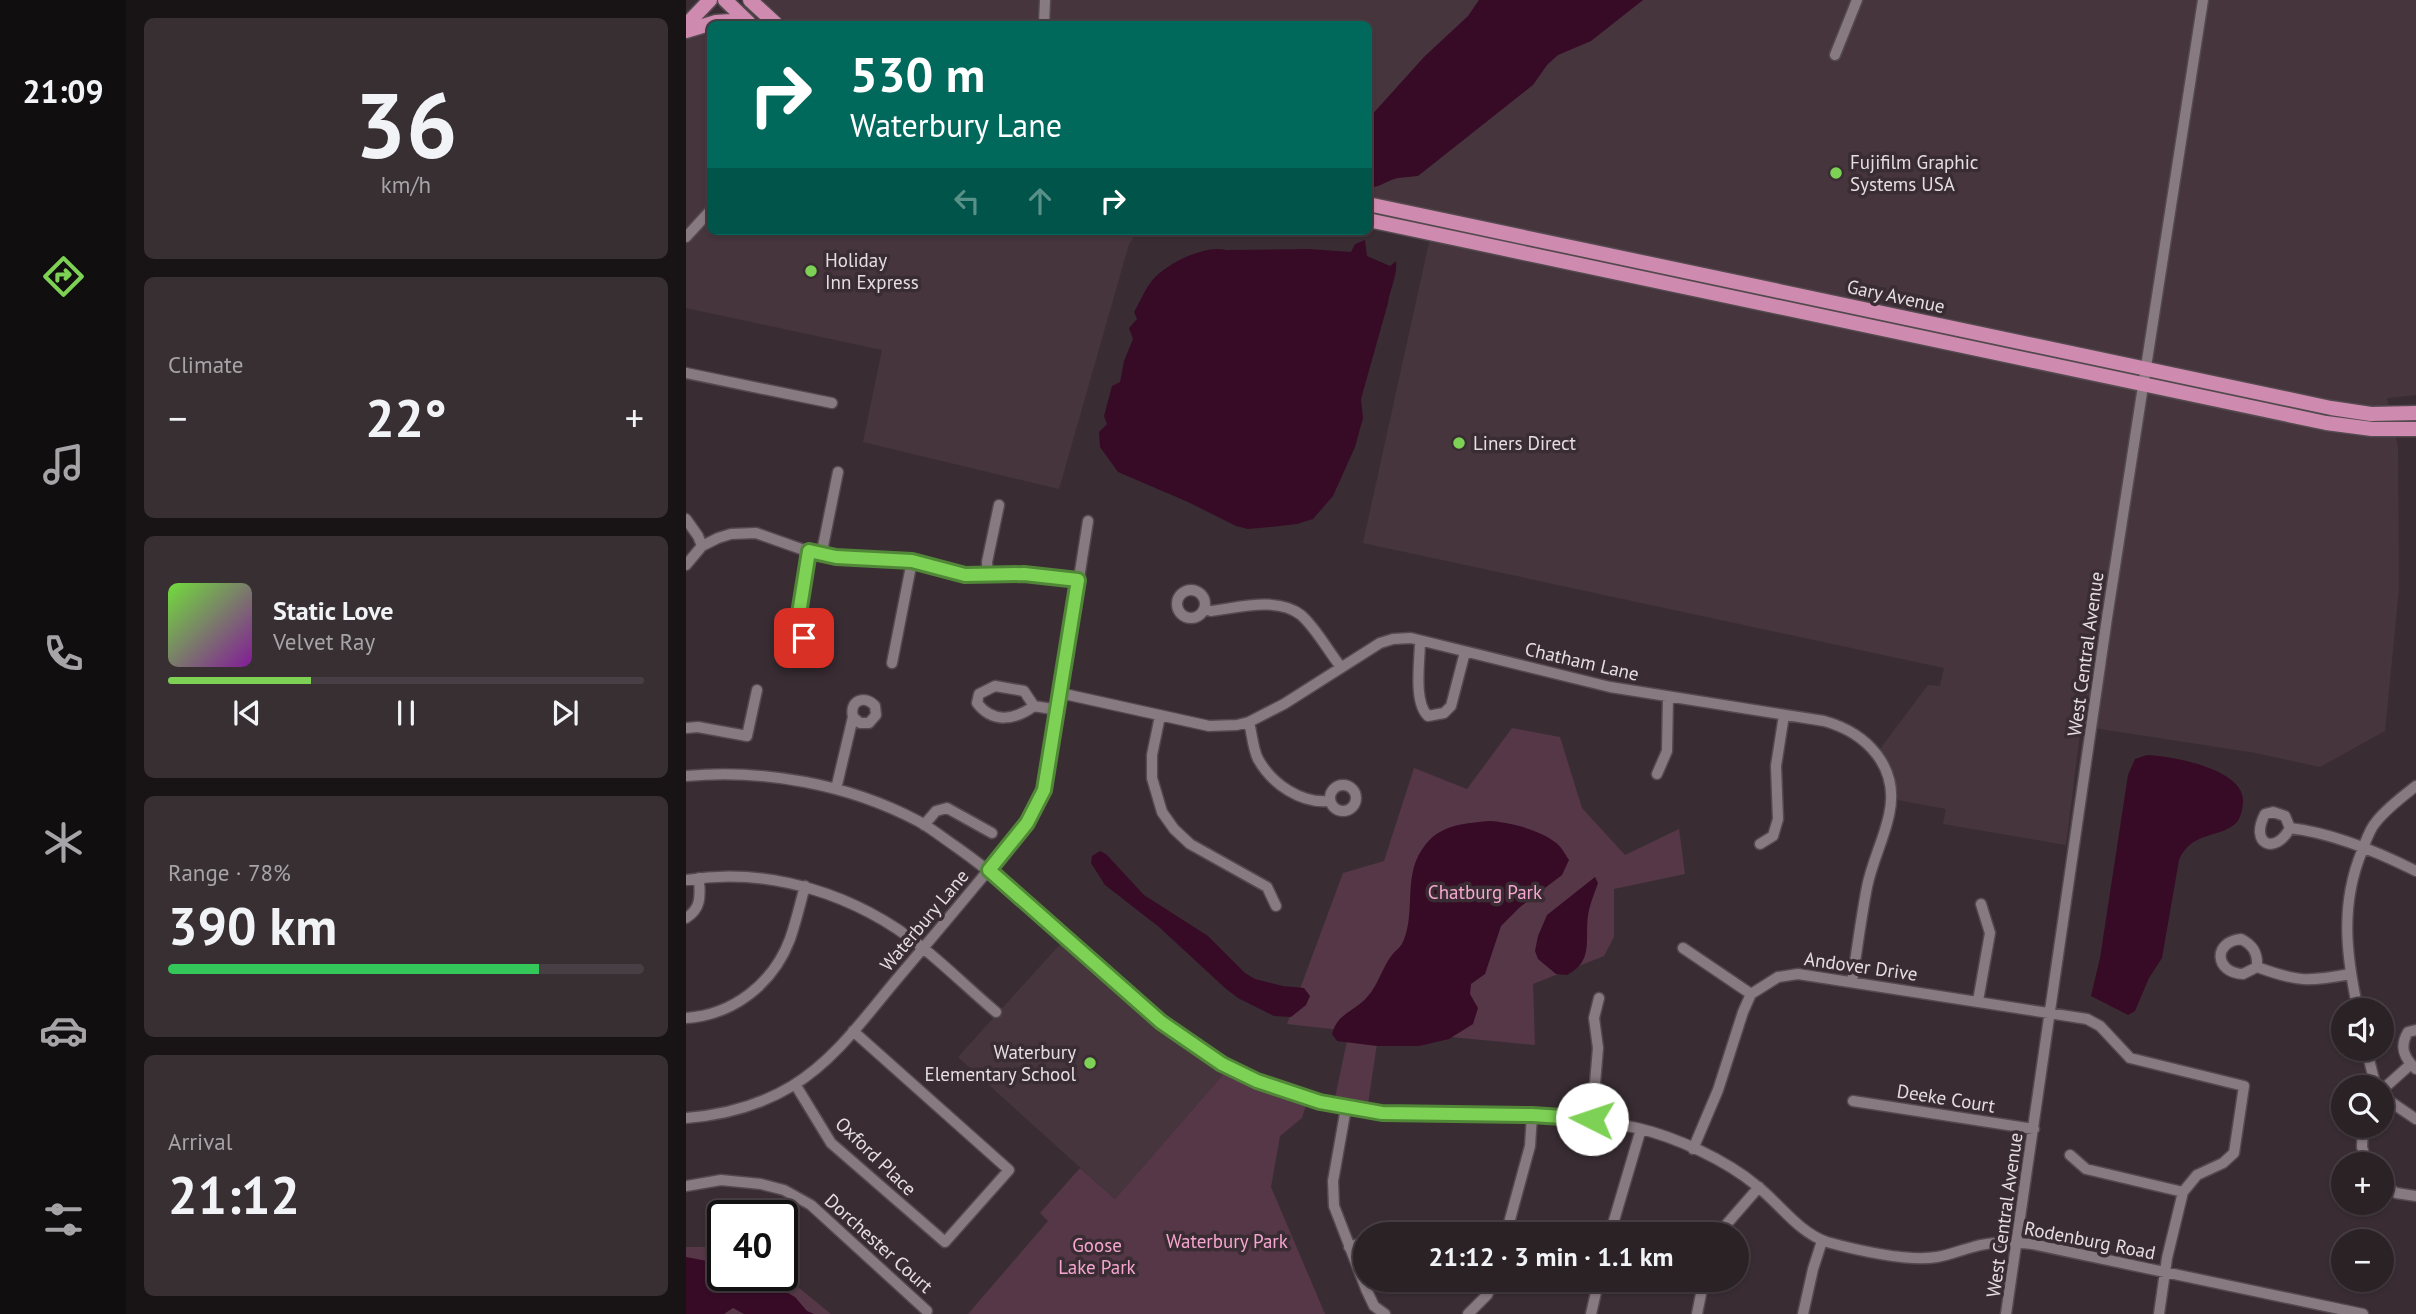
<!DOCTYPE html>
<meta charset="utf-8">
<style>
body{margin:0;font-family:"PT Sans",sans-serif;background:#372f32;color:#f1f3f6;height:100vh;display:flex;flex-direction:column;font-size:26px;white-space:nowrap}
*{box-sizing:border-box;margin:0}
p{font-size:23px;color:#a6a4a7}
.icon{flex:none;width:38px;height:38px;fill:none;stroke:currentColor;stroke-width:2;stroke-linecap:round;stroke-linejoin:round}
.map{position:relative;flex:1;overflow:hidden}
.sheet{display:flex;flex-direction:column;gap:18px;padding:18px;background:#181315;width:560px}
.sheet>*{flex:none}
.guide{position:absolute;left:21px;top:21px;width:665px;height:214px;border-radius:10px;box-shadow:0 2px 5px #0004,0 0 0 2px #473f43;background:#00695c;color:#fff;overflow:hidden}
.controls{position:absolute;left:1645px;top:998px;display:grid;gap:14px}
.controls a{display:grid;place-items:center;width:63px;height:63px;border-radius:50%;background:#2b2226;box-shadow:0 2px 5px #0004,0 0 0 2px #473f43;font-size:35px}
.speed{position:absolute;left:21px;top:1200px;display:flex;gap:14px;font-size:35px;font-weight:700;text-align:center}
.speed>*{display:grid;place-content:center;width:91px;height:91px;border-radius:50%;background:#2b2226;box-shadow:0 2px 5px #0004,0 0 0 2px #473f43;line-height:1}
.speed .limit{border:4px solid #111;border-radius:10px;background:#fff;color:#111}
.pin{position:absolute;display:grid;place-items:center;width:60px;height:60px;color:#fff;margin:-30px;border-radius:14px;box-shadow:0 4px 10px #0006}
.me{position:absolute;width:77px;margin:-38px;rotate:274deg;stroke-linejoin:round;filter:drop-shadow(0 0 5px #0008)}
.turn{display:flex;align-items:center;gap:24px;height:147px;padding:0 28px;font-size:32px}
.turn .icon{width:91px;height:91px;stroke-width:2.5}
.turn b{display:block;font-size:49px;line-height:60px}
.lanes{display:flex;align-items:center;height:66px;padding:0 28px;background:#0003;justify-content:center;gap:35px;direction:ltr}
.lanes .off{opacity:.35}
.big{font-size:52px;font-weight:600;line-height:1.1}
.sheet .tile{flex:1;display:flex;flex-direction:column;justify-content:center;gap:10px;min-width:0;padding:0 24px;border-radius:10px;background:#372f32}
.sheet .dial{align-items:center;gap:0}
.dial b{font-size:91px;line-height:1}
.song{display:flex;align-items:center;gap:21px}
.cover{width:84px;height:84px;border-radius:10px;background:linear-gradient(135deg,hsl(100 70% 55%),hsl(290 70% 35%))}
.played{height:7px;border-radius:4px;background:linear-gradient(90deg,#7dd154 30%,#473f43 30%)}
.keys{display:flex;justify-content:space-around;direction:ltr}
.heat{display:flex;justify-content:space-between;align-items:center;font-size:38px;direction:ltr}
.charge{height:10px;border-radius:5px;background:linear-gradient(90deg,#34c759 78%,#473f43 0)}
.trip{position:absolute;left:667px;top:1222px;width:396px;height:70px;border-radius:35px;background:#2b2226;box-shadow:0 2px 5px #0004,0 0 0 2px #473f43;font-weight:600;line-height:70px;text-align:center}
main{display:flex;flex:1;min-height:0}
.tab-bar{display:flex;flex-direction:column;width:126px;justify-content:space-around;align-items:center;background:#110e0f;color:#a6a4a7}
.tab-bar .icon{width:49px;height:49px}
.tab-bar .selected{color:#7dd154}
.tab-bar b{font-size:32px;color:#f1f3f6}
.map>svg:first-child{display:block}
.built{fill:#47353e}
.green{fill:#563747}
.water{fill:#370b26}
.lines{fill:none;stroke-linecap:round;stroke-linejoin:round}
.minor-casing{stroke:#53494e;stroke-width:13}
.major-casing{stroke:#53494e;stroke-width:17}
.minor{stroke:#877a80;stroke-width:10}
.major{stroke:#ce8baf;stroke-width:14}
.route-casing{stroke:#518837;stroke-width:18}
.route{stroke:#7dd154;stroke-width:12}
.poi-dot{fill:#7dd154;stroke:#392d33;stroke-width:2.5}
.labels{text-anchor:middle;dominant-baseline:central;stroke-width:7;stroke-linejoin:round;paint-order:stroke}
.poi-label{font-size:19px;fill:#e5dee1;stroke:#392d33;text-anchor:start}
.street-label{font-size:19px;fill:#e5dee1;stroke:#392d33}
.park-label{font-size:19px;fill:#f6a6d0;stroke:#392d33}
</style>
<main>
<nav class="tab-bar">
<b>21:09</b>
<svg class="icon selected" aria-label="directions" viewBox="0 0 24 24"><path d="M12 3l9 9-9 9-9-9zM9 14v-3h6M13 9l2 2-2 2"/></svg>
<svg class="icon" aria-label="music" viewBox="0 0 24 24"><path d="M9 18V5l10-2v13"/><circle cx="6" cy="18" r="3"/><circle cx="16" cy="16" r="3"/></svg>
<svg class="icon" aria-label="phone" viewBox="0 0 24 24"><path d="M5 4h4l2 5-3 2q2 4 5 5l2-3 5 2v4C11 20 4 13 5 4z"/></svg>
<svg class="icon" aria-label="climate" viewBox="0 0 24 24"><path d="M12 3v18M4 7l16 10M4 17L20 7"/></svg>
<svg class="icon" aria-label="car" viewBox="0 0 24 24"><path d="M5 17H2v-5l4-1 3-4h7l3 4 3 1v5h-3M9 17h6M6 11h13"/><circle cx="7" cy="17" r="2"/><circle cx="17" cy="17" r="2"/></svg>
<svg class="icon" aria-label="filters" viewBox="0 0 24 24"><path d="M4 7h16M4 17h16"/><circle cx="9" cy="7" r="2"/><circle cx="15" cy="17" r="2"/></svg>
</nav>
<section class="sheet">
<div class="tile dial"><b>36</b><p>km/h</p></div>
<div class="tile"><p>Climate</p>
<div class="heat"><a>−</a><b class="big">22°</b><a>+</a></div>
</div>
<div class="tile">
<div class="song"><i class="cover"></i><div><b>Static Love</b><p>Velvet Ray</p></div></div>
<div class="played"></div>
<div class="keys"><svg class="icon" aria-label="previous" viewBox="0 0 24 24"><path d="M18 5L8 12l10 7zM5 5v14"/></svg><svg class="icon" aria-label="pause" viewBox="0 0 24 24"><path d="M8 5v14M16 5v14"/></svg><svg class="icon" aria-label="next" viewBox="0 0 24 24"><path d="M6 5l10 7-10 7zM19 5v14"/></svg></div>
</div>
<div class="tile"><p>Range · 78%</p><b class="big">390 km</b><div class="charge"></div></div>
<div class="tile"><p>Arrival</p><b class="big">21:12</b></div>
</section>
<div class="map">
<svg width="1730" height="1314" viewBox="0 0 1730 1314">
<rect width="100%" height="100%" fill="#392d33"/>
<path class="built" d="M75,0H1730V395L1701,398L1712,447L1713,589L1699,731L1634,767L1570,753L1395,726L1380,845L1257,824L1260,809L1212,800L1209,776L1194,749L1242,685L1254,686L1258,668L677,543L744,238L683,226L682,24H104Z
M31,14L42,17L24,24V231H452L443,244L373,489L177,442L196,350L0,308V39L19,18Z
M378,940L541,1070L429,1199L272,1057Z"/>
<path class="green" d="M764,227L868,249L877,255L763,231Z
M1022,285L1086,295L1146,309L1152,314Z
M826,728L874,737L896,808L939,855L993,829L999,874L928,889V937L918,956L847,984L849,1045L693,1030L682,1104L649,1098L663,1031L601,1024L657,873L698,861L728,768L781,789Z
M541,1070L622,1099L616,1118L594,1136L585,1187L639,1314H282L362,1221L354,1213L394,1168L429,1199Z
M0,1247H18L37,1251V1276L96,1274L145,1314H0Z"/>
<path class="water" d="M793,0H957L905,41L872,55L861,65L847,85L732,176C725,177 718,177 712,178C701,180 694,188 683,187V118L738,57L782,16Z
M679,240L681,256L704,266L710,261C712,274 704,289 702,303L675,399L677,418L669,447L647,496L627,519L611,524L585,527L562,529L550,526L502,502L432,472L414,447L413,432L421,424L418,416L426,386L434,382L438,361L447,339L443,328L451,319L448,312C454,302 458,291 465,282C478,264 520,244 540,250L623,249L665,252L669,244Z
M1461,755C1486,756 1558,769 1557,801C1557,807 1555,817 1551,822C1535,839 1506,830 1493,860L1476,958L1463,978L1449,1011L1442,1015L1405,996L1414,958L1442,775L1449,759Z
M804,821C823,822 854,830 869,842C875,846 879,854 883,860L876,875L834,907L815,926L799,974L785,984L784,994L792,1008L787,1024L763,1039L733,1046H691L651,1041L646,1034C652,1012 669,1012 682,996C691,987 697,966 706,955C710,950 714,948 717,942C731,911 715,874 740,844C756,824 781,823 804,821Z
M414,851L420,854L458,895L522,936L559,973L569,979L597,986L618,988L624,996L620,1005L605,1017L588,1016L552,998L539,988L473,927L419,885L405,863L406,856Z
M909,877L912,883C909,892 905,901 903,910C897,937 910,960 881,975L870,974L852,959L849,951L852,936L861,915Z
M0,1257L37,1264V1276H72L109,1297L121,1311L128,1314H58L47,1308L38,1314H0Z"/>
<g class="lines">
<defs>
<path id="minor" d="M358,24L359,0
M1149,55L1171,0
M0,237L24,211
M0,373L146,403
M0,519L12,536L16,546
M135,556L152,472
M0,565L16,546L32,538L45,534L70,533L135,556L226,561L279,575L338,574L392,581
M302,576L301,562L313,505
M491 604a14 14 0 1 1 28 0a14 14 0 1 1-28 0Z
M518,609L525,611C551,608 591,596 615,615C630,628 642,651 655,667
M98 631a11 11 0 1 1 22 0a11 11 0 1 1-22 0Z
M112,620L123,551
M734,641C734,661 727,702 742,716L758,713L765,706L779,652
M206,663L226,561
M374,693L523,726L551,725L563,722L598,704L694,643L707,639L725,638L924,687L1138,721C1181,733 1214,767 1203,815C1198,839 1186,862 1181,887C1175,918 1171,950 1166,982
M348,706C329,720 307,724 291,703L293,694L309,686L338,691L348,706L372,710
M474,716L466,755V778L476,812L488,829L504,844L581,887L590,906
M563,722C566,734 567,749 572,759C586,784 615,804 644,801
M0,728L12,727L61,736L71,690
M971,774L981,751L982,697
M0,776C78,769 162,784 232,821C245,828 257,838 269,846C322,883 369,929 417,972C465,1015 514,1058 575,1082C615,1098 655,1109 698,1113C783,1120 867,1109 951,1128C990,1137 1040,1160 1071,1186C1093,1203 1113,1233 1141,1242C1170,1250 1222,1262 1251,1257C1264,1255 1275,1250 1287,1247C1307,1241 1326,1242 1346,1244L1677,1314
M644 798a13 13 0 1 1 26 0a13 13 0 1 1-26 0Z
M150,789L167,717C163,701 178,694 189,706L190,715L183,723H174L167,717
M238,825L250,811L261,808L306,833
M1604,828C1589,856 1563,844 1579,814L1587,812L1599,816L1604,828C1647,833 1692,852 1730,871
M1074,844L1087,836L1092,819L1090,766L1098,715
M0,880C83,866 172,895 237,948C262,968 285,991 310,1012
M0,918C16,908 14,895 13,878
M1555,939C1567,945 1572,953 1571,967L1557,974C1529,973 1526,942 1555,939Z
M997,948L1065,994
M1571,967C1612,982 1622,982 1664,974
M1292,1001L1304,933L1295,904
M1672,1010C1660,955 1654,904 1676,851C1680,841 1683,830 1690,822C1701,808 1716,797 1730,786
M0,1018C47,1015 87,984 104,939C110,922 114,904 119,886
M1730,1030L1722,1032C1713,1047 1718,1058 1730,1069
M1680,1048L1690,1087
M109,1084L145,1143L259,1242L323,1170L167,1031
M1696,1090L1725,1064
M1696,1096L1730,1119
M1167,1101L1348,1129
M660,1108L647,1181L648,1206L680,1289L688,1306L699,1314
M0,1118C38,1115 73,1106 106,1086C149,1060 179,1017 211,979C255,927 298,876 341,823L358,790L363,768L402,521
M906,1119L912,1048L908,1018L913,998
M1677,1125L1676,1147L1681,1164
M1007,1149L1032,1090L1057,1012L1065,994L1092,977L1112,974L1401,1019L1414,1026L1444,1058L1558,1086L1548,1153L1537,1163L1511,1175L1497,1192L1481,1258L1473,1314
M1384,1155L1400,1169L1497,1192
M1696,1183L1710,1193L1730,1196
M0,1186L35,1180L75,1184L98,1190L125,1205L241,1311
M701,1234L721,1227
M820,1234L844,1146L846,1115
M924,1234L955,1129
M1032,1234L1073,1187
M663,1247L679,1242
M782,1314L801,1295L809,1279
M905,1314L913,1279
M1011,1314L1018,1279
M1117,1314L1127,1269L1136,1241
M1320,1314L1421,618L1517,0"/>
<path id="major" d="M39,0L63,23
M64,0L90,24
M0,25L24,0
M0,31L30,22L60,20
M682,204L1645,408L1685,414L1730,413
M682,220L1640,423L1686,429H1730"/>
</defs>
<use href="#minor" class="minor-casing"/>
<use href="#major" class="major-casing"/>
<use href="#minor" class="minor"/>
<use href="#major" class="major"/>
</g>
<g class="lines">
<defs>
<path id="route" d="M118,638L120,630L112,620L123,551L150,557L226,561L279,575L338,574L392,580L358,790L341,823L303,870L475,1022L536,1064L571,1081L634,1102L696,1113L846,1115L906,1119"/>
</defs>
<use href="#route" class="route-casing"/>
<use href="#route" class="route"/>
</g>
<g class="poi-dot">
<circle cx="1150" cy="173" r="7"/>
<circle cx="125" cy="271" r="7"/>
<circle cx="773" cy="443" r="7"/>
<circle cx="404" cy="1063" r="7"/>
</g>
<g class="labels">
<g class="poi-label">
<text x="1164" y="162">Fujifilm Graphic<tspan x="1164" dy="22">Systems USA</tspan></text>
<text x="139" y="260">Holiday<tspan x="139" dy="22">Inn Express</tspan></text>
<text x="787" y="443">Liners Direct</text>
<text x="390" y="1052" text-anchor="end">Waterbury<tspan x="390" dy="22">Elementary School</tspan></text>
</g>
<g class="street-label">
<text transform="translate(1210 296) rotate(12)">Gary Avenue</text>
<text transform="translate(1399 654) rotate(-82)">West Central Avenue</text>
<text transform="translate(896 661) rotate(13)">Chatham Lane</text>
<text transform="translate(238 920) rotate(-50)">Waterbury Lane</text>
<text transform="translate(1175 966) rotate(8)">Andover Drive</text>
<text transform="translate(1260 1098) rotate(9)">Deeke Court</text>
<text transform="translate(190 1156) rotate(44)">Oxford Place</text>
<text transform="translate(1318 1215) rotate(-82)">West Central Avenue</text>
<text transform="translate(1404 1240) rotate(11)">Rodenburg Road</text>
<text transform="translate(193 1243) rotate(42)">Dorchester Court</text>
</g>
<g class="park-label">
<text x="799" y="892">Chatburg Park</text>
<text x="541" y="1241">Waterbury Park</text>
<text x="411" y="1245">Goose<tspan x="411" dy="22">Lake Park</tspan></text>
</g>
</g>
</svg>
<div class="controls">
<a><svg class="icon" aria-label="sound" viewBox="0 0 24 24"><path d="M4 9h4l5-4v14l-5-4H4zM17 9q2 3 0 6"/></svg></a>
<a><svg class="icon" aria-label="search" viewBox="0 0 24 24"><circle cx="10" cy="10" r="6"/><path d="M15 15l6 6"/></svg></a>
<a>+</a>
<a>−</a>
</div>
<div class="speed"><div class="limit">40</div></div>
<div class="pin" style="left:118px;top:638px;background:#d93025"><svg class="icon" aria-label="arrive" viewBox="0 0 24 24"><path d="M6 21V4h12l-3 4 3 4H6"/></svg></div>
<svg class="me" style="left:906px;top:1119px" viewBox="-20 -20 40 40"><circle r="19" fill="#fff"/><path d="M0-13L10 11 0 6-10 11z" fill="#7dd154"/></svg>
<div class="trip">21:12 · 3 min · 1.1 km</div>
<div class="guide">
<div class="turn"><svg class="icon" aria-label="right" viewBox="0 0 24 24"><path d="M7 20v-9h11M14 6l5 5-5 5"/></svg><div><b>530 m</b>Waterbury Lane</div></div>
<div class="lanes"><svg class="icon off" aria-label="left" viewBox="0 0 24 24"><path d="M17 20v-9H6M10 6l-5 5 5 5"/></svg><svg class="icon off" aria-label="ahead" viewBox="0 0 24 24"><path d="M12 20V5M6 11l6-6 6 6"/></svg><svg class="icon" aria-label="right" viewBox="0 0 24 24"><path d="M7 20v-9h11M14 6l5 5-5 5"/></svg></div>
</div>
</div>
</main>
